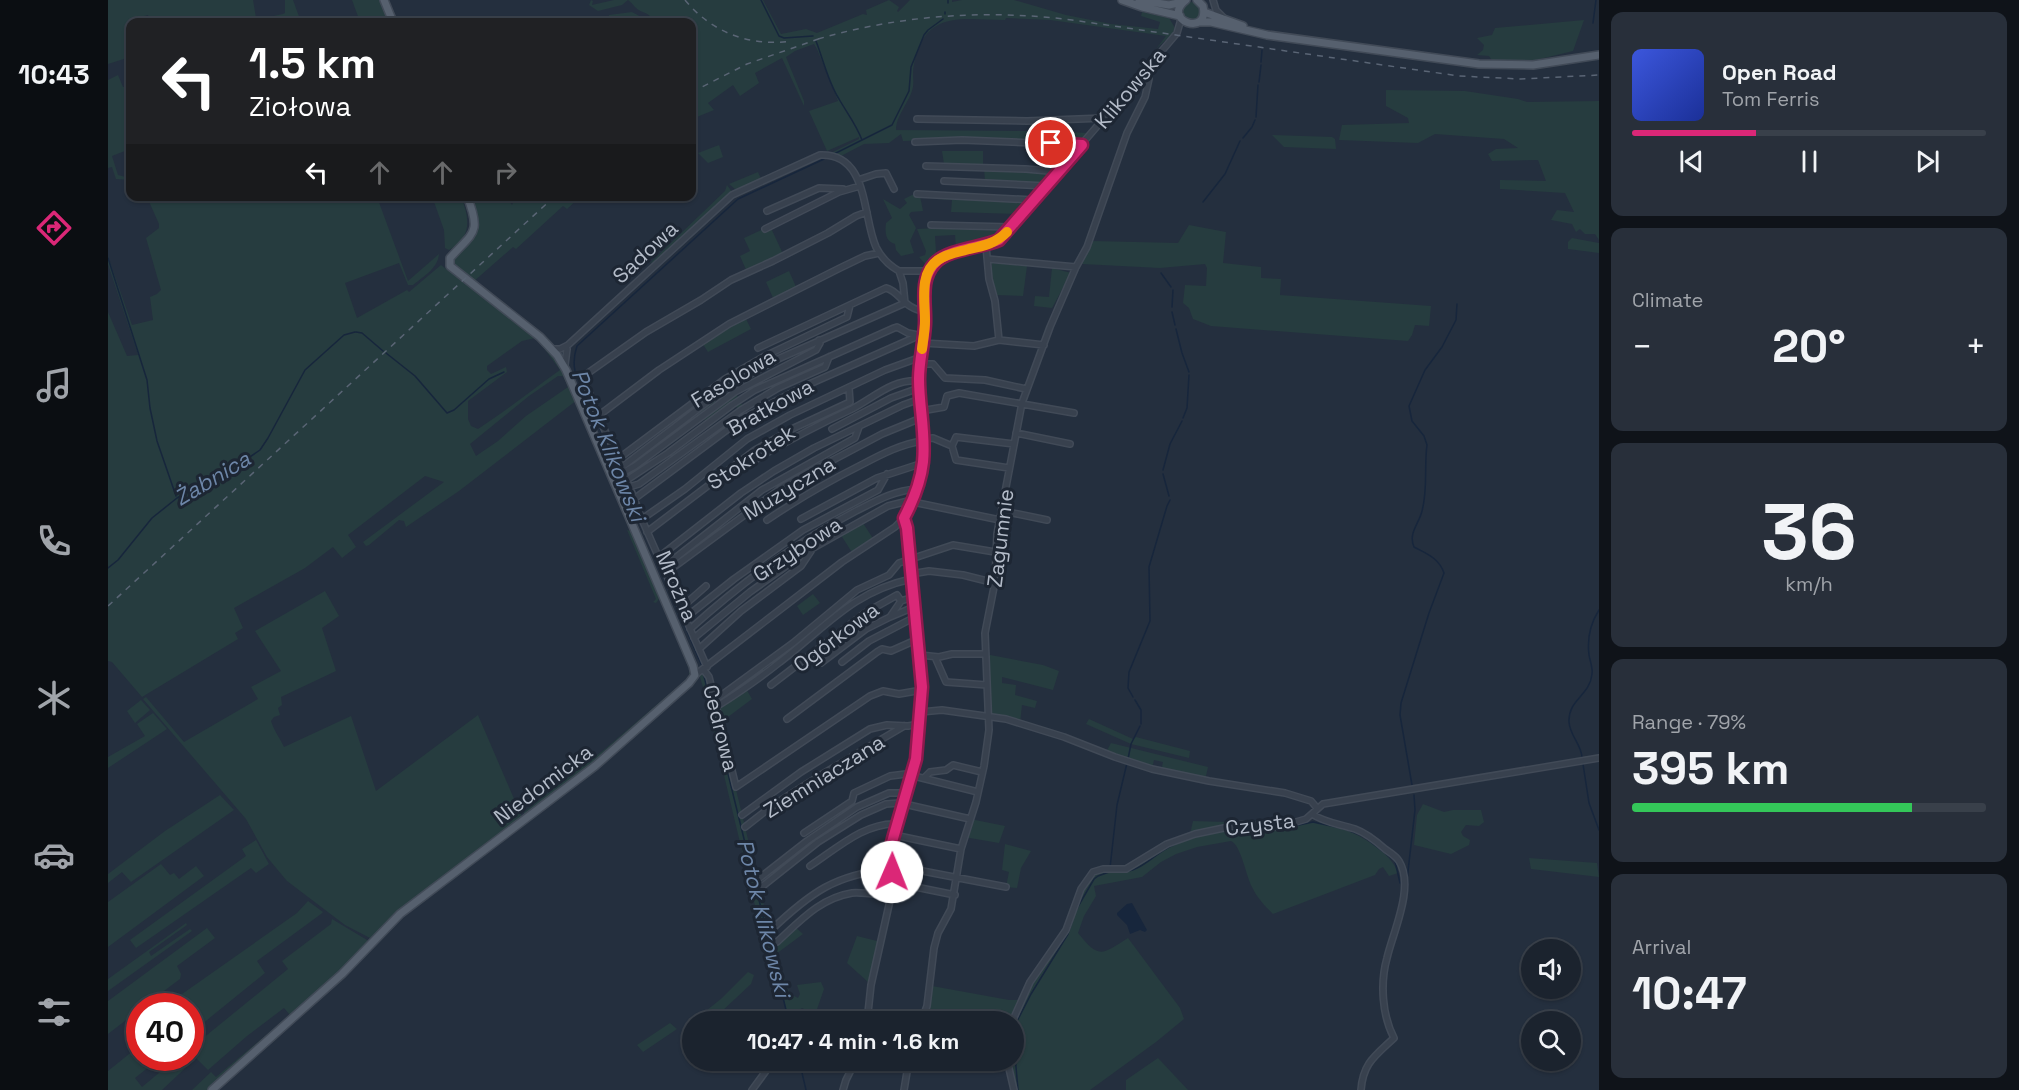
<!DOCTYPE html>
<meta charset="utf-8">
<style>
body{margin:0;font-family:"Space Grotesk",sans-serif;background:#282f3a;color:#f1f3f6;height:100vh;display:flex;flex-direction:column;font-size:22px;white-space:nowrap}
*{box-sizing:border-box;margin:0}
p{font-size:20px;color:#a0a4aa}
.icon{flex:none;width:33px;height:33px;fill:none;stroke:currentColor;stroke-width:2;stroke-linecap:round;stroke-linejoin:round}
.map{position:relative;flex:1;overflow:hidden}
.drawer{display:flex;flex-direction:column;gap:12px;padding:12px;background:#0f1319;width:420px}
.drawer>*{flex:none}
.top-card{position:absolute;left:18px;top:18px;width:570px;height:183px;border-radius:12px;box-shadow:0 2px 4px #0004,0 0 0 2px #39404a;background:#202124;color:#fff;overflow:hidden}
.controls{position:absolute;left:1413px;top:939px;display:grid;gap:12px}
.controls a{display:grid;place-items:center;width:60px;height:60px;border-radius:50%;background:#1b232e;box-shadow:0 2px 4px #0004,0 0 0 2px #39404a;font-size:30px}
.speed{position:absolute;left:18px;top:993px;display:flex;gap:12px;font-size:30px;font-weight:700;text-align:center}
.speed>*{display:grid;place-content:center;width:78px;height:78px;border-radius:50%;background:#1b232e;box-shadow:0 2px 4px #0004,0 0 0 2px #39404a;line-height:1}
.speed .limit{border:9px solid #d22;background:#fff;color:#111}
.pin{position:absolute;display:grid;place-items:center;width:51px;height:51px;color:#fff;margin:-26px;border:3px solid #fff;border-radius:50%;box-shadow:0 2px 6px #0007}
.me{position:absolute;width:66px;margin:-33px;rotate:1deg;stroke-linejoin:round;filter:drop-shadow(0 0 4px #0008)}
.turn{display:flex;align-items:center;gap:21px;height:126px;padding:0 24px;font-size:27px}
.turn .icon{width:78px;height:78px;stroke-width:2.5}
.turn b{display:block;font-size:42px;line-height:51px}
.lanes{display:flex;align-items:center;height:57px;padding:0 24px;background:#0003;justify-content:center;gap:30px;direction:ltr}
.lanes .off{opacity:.35}
.big{font-size:45px;font-weight:800;line-height:1.1}
.drawer .card{flex:1;display:flex;flex-direction:column;justify-content:center;gap:9px;min-width:0;padding:0 21px;border-radius:12px;background:#282f3a}
.drawer .dial{align-items:center;gap:0}
.dial b{font-size:78px;line-height:1}
.song{display:flex;align-items:center;gap:18px}
.cover{width:72px;height:72px;border-radius:9px;background:linear-gradient(135deg,hsl(230 70% 55%),hsl(230 70% 35%))}
.played{height:6px;border-radius:3px;background:linear-gradient(90deg,#db2777 35%,#39404a 35%)}
.keys{display:flex;justify-content:space-around;direction:ltr}
.heat{display:flex;justify-content:space-between;align-items:center;font-size:33px;direction:ltr}
.charge{height:9px;border-radius:4px;background:linear-gradient(90deg,#34c759 79%,#39404a 0)}
.trip{position:absolute;left:574px;top:1011px;width:342px;height:60px;border-radius:30px;background:#1b232e;box-shadow:0 2px 4px #0004,0 0 0 2px #39404a;font-weight:800;line-height:60px;text-align:center}
main{display:flex;flex:1;min-height:0}
.menu{display:flex;flex-direction:column;width:108px;justify-content:space-around;align-items:center;background:#0b0e12;color:#a0a4aa}
.menu .icon{width:42px;height:42px}
.menu .current{color:#db2777}
.menu b{font-size:27px;color:#f1f3f6}
.map>svg:first-child{display:block}
.green{fill:#263c3f;fill-rule:evenodd}
.water{fill:#17263c}
.lines{fill:none;stroke-linecap:round;stroke-linejoin:round}
.stream{stroke:#17263c;stroke-width:1.5}
.minor-casing{stroke:#414a57;stroke-width:8}
.major-casing{stroke:#414a57;stroke-width:10}
.minor{stroke:#38414e;stroke-width:5}
.major{stroke:#56606e;stroke-width:7}
.rail{stroke:#5a6575;stroke-width:1.5;stroke-dasharray:6 6;stroke-linecap:butt}
.route-casing{stroke:#8e194d;stroke-width:15}
.route{stroke:#db2777;stroke-width:10}
.slow{stroke:#f59e0b;stroke-width:10}
.labels{text-anchor:middle;dominant-baseline:central;stroke-width:6;stroke-linejoin:round;paint-order:stroke}
.street-label{font-size:21px;fill:#b4bcc9;stroke:#1d2633}
.water-label{font-size:22px;font-style:italic;fill:#6d86a8;stroke:#1d2633}
</style>
<main>
<nav class="menu">
<b>10:43</b>
<svg class="icon current" aria-label="directions" viewBox="0 0 24 24"><path d="M12 3l9 9-9 9-9-9zM9 14v-3h6M13 9l2 2-2 2"/></svg>
<svg class="icon" aria-label="music" viewBox="0 0 24 24"><path d="M9 18V5l10-2v13"/><circle cx="6" cy="18" r="3"/><circle cx="16" cy="16" r="3"/></svg>
<svg class="icon" aria-label="phone" viewBox="0 0 24 24"><path d="M5 4h4l2 5-3 2q2 4 5 5l2-3 5 2v4C11 20 4 13 5 4z"/></svg>
<svg class="icon" aria-label="climate" viewBox="0 0 24 24"><path d="M12 3v18M4 7l16 10M4 17L20 7"/></svg>
<svg class="icon" aria-label="car" viewBox="0 0 24 24"><path d="M5 17H2v-5l4-1 3-4h7l3 4 3 1v5h-3M9 17h6M6 11h13"/><circle cx="7" cy="17" r="2"/><circle cx="17" cy="17" r="2"/></svg>
<svg class="icon" aria-label="filters" viewBox="0 0 24 24"><path d="M4 7h16M4 17h16"/><circle cx="9" cy="7" r="2"/><circle cx="15" cy="17" r="2"/></svg>
</nav>
<div class="map">
<svg width="1491" height="1090" viewBox="0 0 1491 1090">
<rect width="100%" height="100%" fill="#242f3e"/>
<path class="green" d="M0,0H145L148,18L151,19L175,14L177,13V0H185L193,22H42L40,15L29,18L31,22H22V57L0,64Z
M244,0H271L280,22H252Z
M483,0L485,1L484,5L506,0H655L673,34L698,29L709,33L755,14L759,15L758,10L781,0L791,7L789,11L790,12L802,0H844V2L854,0H906L958,15L1003,24L1050,29L1052,22L1033,16L1034,12L1061,18L1067,28L1064,34L1048,49L1058,36L942,20L898,18L897,20C855,20 817,9 806,64C804,72 806,80 805,87C802,102 788,115 788,130L922,131V122L959,121L960,132L979,133L971,143L825,140L795,141L793,134L781,143L756,144L733,156L741,164L725,155V152L751,139V137L719,151L701,111L730,101L709,49L706,44L687,51L678,57L696,101V106L674,58L647,73L651,83L632,96L625,85L600,103L606,110L584,119V22H546C540,10 535,15 527,7C525,5 523,2 520,0L514,5L490,11L481,5Z
M1075 11a9 9 0 1 1 18 0a9 9 0 1 1-18 0Z
M524,12L535,18L539,22H501V15Z
M1476,20L1465,51L1424,61L1385,62L1381,56L1369,55L1375,50L1376,45L1369,38L1384,35L1387,28Z
M10,75L15,87L22,86V149L4,156L10,175L22,178V180L8,179L4,167L0,168V80Z
M1278,90L1357,91L1410,99L1419,102L1491,101V240L1487,234H1477L1472,229L1468,232L1464,224L1443,220L1449,210L1466,212L1457,193L1392,189V180L1438,181L1430,160L1384,161L1380,154L1388,149L1410,148L1396,139L1327,134L1310,143L1231,140L1234,125L1301,123L1300,118L1278,106Z
M1164,135L1224,137L1227,139L1228,149L1176,147Z
M611,145L615,157L600,163L590,153Z
M834,151H875V166L836,164Z
M876,168L946,171L936,184L877,182Z
M650,172L653,179L631,189H627L621,184Z
M619,185L624,192L546,262L542,263L617,191Z
M808,193L812,196L815,211L803,212L801,215L808,228L802,241L806,253L793,256L788,250L787,244C777,241 777,232 778,223L784,218L775,199L792,209L799,203L796,199Z
M828,196L846,199L921,201L910,214L843,212L844,200L828,199Z
M39,197H269L300,281L331,254C330,268 316,276 305,285H300L291,263L237,283L249,318L299,290L301,292L333,265L427,338L414,341L379,366V370L383,374L398,367L399,372L360,401V419L363,426L370,429C398,411 424,390 452,370L430,340L448,360L469,400L351,491L298,527L296,521L291,520L261,545L258,546L255,542L336,482L317,476L240,535L248,547L234,558L225,547L197,568L126,608L135,628L127,633L130,639L34,697L4,662L0,661V312L19,356L30,355L0,264V256L24,325L45,320L42,297L49,294L53,290L38,238L51,228V224ZM450,376H455L460,387L418,416L390,441L368,456L362,444L421,396Z
M332,197H353C362,218 364,238 341,250L337,248L336,230L325,199Z
M361,197H399L404,205L408,197H472L459,209L455,206L408,249L405,247L365,282L345,265V259L359,246L367,233Z
M1081,225L1118,232L1115,263L1153,267V278L1173,279L1172,295L1323,306L1321,326L1307,325L1304,335L1300,341L1103,326L1085,319L1081,308L1075,303L1077,285L1098,286L1099,268L1097,264L1052,268L974,264L984,241L1070,243Z
M662,226L676,256L639,272L632,256L642,251L636,238Z
M829,228L897,229L883,240L848,248L847,235L827,236L828,252L832,253L818,265L811,257L817,255L818,251L809,229Z
M1464,238L1491,243V253L1460,249V242Z
M884,263L919,266L915,296L887,295L884,280Z
M944,268L963,273L944,308L926,306L927,296L941,297Z
M681,271L689,289L666,300L658,282Z
M636,315L643,329L600,352L593,341Z
M627,392L636,408L631,411L626,403L599,423L588,409L604,397L610,404Z
M753,520L766,540L745,554L731,532Z
M519,530L525,532L551,599L548,603L545,602L548,599Z
M217,591L231,616L214,628L228,671L173,697L174,705L170,708L172,715L166,717L163,721C166,731 172,738 176,747L243,716L268,791L370,715L413,815V819L289,912L262,938L237,925L179,881L159,857L138,819L35,699L38,697L76,742L150,699L143,687L173,671L147,631Z
M705,594L712,603L695,615L689,606Z
M571,645H573L582,665V678L499,752L416,815V812L497,749L581,677V669Z
M877,654L935,665L951,671L945,690L894,677V683L908,685L907,695L929,701L927,708L914,705L912,723L881,716Z
M654,665L657,672L637,687L644,699L612,723L665,943L686,926L695,934L668,954L682,994L690,998L692,994L689,985L713,982L716,989L705,1021H695L698,1010L694,1008L686,1014L688,1021H681L667,962L654,935L595,687L591,674L587,675L590,669L598,674L606,700Z
M33,700L42,710L27,723L19,711Z
M45,713L59,729L0,768V757L37,736L29,724Z
M981,719L1025,739L1028,737L1082,751L1081,758L1023,744L978,724Z
M1003,743L1100,767L1097,780L1053,771L1055,762L1046,760L1044,769L997,754Z
M112,795L126,810L23,882L14,872L0,883V874L57,831Z
M1315,804L1336,812L1345,810H1373L1376,822L1371,826L1358,825L1353,832L1355,836L1362,840L1361,845L1343,854L1306,845L1309,815Z
M862,819L897,826L891,843L856,837Z
M1085,821L1119,822L1123,830C1141,827 1157,831 1174,829C1184,828 1192,823 1202,822C1228,820 1283,847 1290,873L1281,876L1275,867L1271,869L1267,875L1165,914C1157,906 1149,898 1144,887C1138,876 1133,845 1123,841L1089,847L1068,854L1053,862L1034,877L986,886L988,896L976,916L970,933C991,959 993,955 1020,938L1072,1008L1076,1019L1048,1042L982,1090H905L899,1061L906,1060V1022L913,998L951,942L968,900L986,872L1015,869L1082,834Z
M148,840L161,864L148,873L143,868L28,948L22,940L138,856L134,849Z
M897,844L923,851L913,868L909,888L898,887L901,872L894,870Z
M1421,858L1489,863L1491,877L1423,869Z
M53,864L62,875L66,873L71,879L88,866L96,876L0,947V902Z
M200,901L215,912L213,914L149,961L157,973L83,1033L82,1006H57L189,913Z
M224,919L259,940L260,943L233,972L101,1090H84L103,1072L108,1077L182,1015L176,1008L139,1036L100,1070L88,1058L54,1090H0V1071L31,1046L32,1058H52L27,1078L34,1087L69,1058H82L83,1046L94,1039L180,969L174,961L223,924Z
M78,923L79,925L41,952L43,956L82,929L84,931L0,991V979Z
M99,928L107,938L69,966L73,974L72,979L36,1006H32L31,1010L0,1034V1001Z
M749,936L773,942L763,981L760,982L739,963Z
M640,972L646,975L643,984L613,1012H606L598,1018V1021H589L588,1019L614,998Z
M824,986L901,1000H910L901,1021C869,1021 851,1017 821,1009Z
M562,1023L569,1029L535,1052L529,1045Z
M1050,1058L1080,1090H1018V1080Z"/>
<path class="water" d="M1024,903L1039,930L1037,932L1032,930L1022,934L1019,925L1009,915V913L1019,904Z"/>
<g class="lines">
<path class="stream" d="M653,0L671,36L676,38L705,36
M840,3V0
M837,14V12
M1485,23L1488,0
M708,41C715,59 720,82 731,99C739,113 748,124 754,140
M1153,62L1154,50
M1151,82L1153,65
M1148,117L1150,85
M1135,138L1144,127L1147,120
M726,154L784,125L801,91L803,67L816,35L820,30L835,19
M1095,202L1117,174L1132,141
M0,258L39,380L42,408L49,441L68,496
M1053,273L1063,287
M1064,307L1065,290
M1064,312L1067,325
M1068,329L1074,353L1081,372
M248,332L254,333L275,351
M278,353L307,376L339,413L346,410L381,379L396,372
M1075,418L1079,408L1081,375
M1055,470L1062,444L1074,421
M1055,474L1061,496
M0,568L10,560L44,518L69,498L133,463L152,450L160,438L197,370L236,335L247,332
M594,666L467,371C465,362 466,355 469,346L630,199L716,159
M596,676L681,1022
M1025,697L1020,688L1021,672L1042,621L1041,567L1059,506L1062,500
M1027,700L1033,710V724
M1474,757C1473,744 1462,736 1461,722C1460,699 1482,696 1484,674C1485,668 1482,661 1481,655C1479,639 1482,624 1491,610
M1020,759L1023,744L1032,726
M1475,764L1481,803L1491,830
M1304,785L1292,715L1293,703L1321,613L1336,573C1331,558 1319,554 1306,547C1300,533 1311,524 1314,511C1320,490 1316,466 1319,445L1316,436L1304,421L1301,406L1317,370L1334,347L1348,320L1349,304
M1172,829L1205,822L1237,829L1255,836L1287,861L1292,883
M1002,868L1009,805L1019,763
M1011,872C1031,873 1044,856 1061,847C1085,835 1123,827 1149,828
M1299,880L1307,810L1306,795
M968,910L986,879L990,876L1001,872
M906,1027L923,994L960,934L964,922
M906,1044L910,1090
M691,1060L698,1090"/>
<defs>
<path id="minor" d="M1105,0L1108,10L1115,17
M809,119L919,121L996,118
M807,142L854,140L974,145
M818,166L918,169L951,172
M750,180L768,174L778,173L786,189
M836,181L939,186
M809,194L926,200
M659,211L711,188L735,189
M823,225L903,227
M657,229L731,192L752,186
M880,259L968,267
M791,271L795,283L797,303
M891,340L936,345
M815,343L866,346L891,340L887,301L881,279L878,246
M650,348L778,288C792,291 796,310 817,311
M443,349H452L460,345L624,195L712,155C761,153 754,216 768,247C773,257 782,266 791,271H821
M812,364H825L837,378L877,380L918,389
M457,365L459,349
M813,411L836,407L839,396L851,393L966,413
M490,416L551,370L621,324L732,268L757,256L771,253
M724,429L783,398L811,388
M908,433L962,444
M815,439L825,438L844,446L848,437L906,444
M844,446L848,460L901,468
M510,459L617,379L657,356L739,317L742,305
M645,461C677,442 710,425 744,409C767,397 784,379 811,381
M514,467L619,387L670,359L797,303
M516,472L527,466L627,392L708,350L712,343L711,340
M519,480L560,453L624,405L647,390L786,328L789,327L800,333L815,336
M521,487L531,484L633,410L670,388L717,367L721,357
M526,499L635,418L697,386L810,336
M895,511L939,520
M534,519L577,489L639,439L682,415L777,370L813,357
M693,519L769,478L815,463
M659,520C690,499 721,481 755,464C774,454 793,444 815,441
M539,532L647,450L686,428L742,402L741,388
M551,557L633,493L666,471L706,448L795,405L812,399
M557,569H563L570,564L676,486L774,434L813,418
M557,569L566,559L654,490L747,438L751,427
M803,574L821,571L855,575L887,583
M573,608L598,586
M782,617L806,607
M577,618L626,579L695,530L770,490L779,474
M582,629C632,584 688,542 748,511C768,501 785,491 808,489
M586,638L642,592L698,552L780,506L800,501L892,520
M591,649L633,611L693,566L703,551
M812,655L831,657L844,654H877
M827,657L838,682L879,685
M708,661L713,663L758,629L782,617L793,601L805,597
M734,662L761,641L807,617
M599,667L535,522L514,467L490,416L478,384L480,373L538,332L593,300L623,280L665,261L720,233L748,216L759,212
M595,669L601,677L628,787L762,696L775,691L791,694L814,690
M587,675L734,562L787,527L796,518L811,481L815,463L811,381L817,324L818,279L821,271L831,259L843,253L878,246L894,237L1058,46L1069,33L1073,19
M663,685L757,613L789,595L793,601
M607,700L685,643L749,590L781,575L791,563L845,545L887,552
M608,707C630,693 652,678 672,662C718,627 744,592 803,579
M813,712L834,710L898,719L956,737L1007,757L1044,769L1101,781L1177,793L1203,801L1209,808
M679,719L769,652L774,649L783,651L810,639
M816,778L822,772L838,770L845,765L874,772
M1204,814C1217,823 1232,824 1247,829C1258,833 1268,841 1277,849C1281,852 1288,856 1291,861C1307,887 1285,932 1279,958C1272,983 1274,1015 1286,1038C1267,1056 1255,1063 1253,1090
M634,815L693,772L762,729L779,725L800,726L812,724
M637,827L664,806L718,772L796,726
M696,833L744,801L746,793L782,776L798,774L870,792
M786,835L853,849
M702,866C728,849 757,822 789,824
M784,872L804,869L898,887
M649,880L699,841L749,807L781,793H799
M783,882L847,895
M651,889L710,842L753,815L778,804L792,803L862,819
M662,931C702,893 727,874 784,869
M665,943L669,942C691,922 712,898 744,893C756,892 770,895 783,896
M759,1022L763,985L783,896V846L809,759L813,705V668L799,528L796,518
M813,1022L819,1006L826,948L830,933L843,909L853,849L868,802L876,766L881,730L877,633L887,582L889,534L914,403L942,327L968,267L979,247L1019,133L1037,97L1041,79L1037,71
M904,1022L922,982L958,930L973,889L985,872L995,869H1018L1059,844L1087,834L1135,824L1168,827L1178,825L1198,819L1215,804L1491,758
M899,1060L906,1090
M644,1090L666,1060
M735,1090L738,1080L748,1060
M796,1090L801,1060"/>
<path id="major" d="M276,0L285,22
M1014,0L1034,7L1072,16
M1031,0L1061,5L1074,2
M1078,0C1052,20 1102,38 1095,6L1089,0
M1096,12L1135,26
M1091,22H1103L1159,35L1371,64L1425,65L1491,55
M104,1090L234,974L292,914L487,766L581,683L587,675L585,666L458,370L449,355L432,337L342,266V258C365,232 374,234 359,196"/>
</defs>
<use href="#minor" class="minor-casing"/>
<use href="#major" class="major-casing"/>
<use href="#minor" class="minor"/>
<use href="#major" class="major"/>
<path class="rail" d="M577,0C604,33 643,47 684,41
M710,39C793,15 879,9 964,20L1351,76L1413,79L1491,75
M584,92L639,64L716,37
M0,606L447,196"/>
</g>
<g class="lines">
<defs>
<path id="route" d="M784,872L783,846L786,835L808,759L814,687L799,528L796,518C805,501 813,480 815,462C818,434 811,407 811,379C811,361 816,343 817,324C818,304 811,280 827,263C840,249 872,248 891,240L974,145L943,143"/>
</defs>
<use href="#route" class="route-casing"/>
<use href="#route" class="route"/>
<path class="slow" d="M814,349C815,340 817,330 817,321C817,301 811,273 830,260C840,253 851,252 861,249C876,246 888,243 899,232"/>
</g>
<g class="labels">
<g class="street-label">
<text transform="translate(1022 88) rotate(-50)">Klikowska</text>
<text transform="translate(537 252) rotate(-43)">Sadowa</text>
<text transform="translate(625 378) rotate(-31)">Fasolowa</text>
<text transform="translate(662 407) rotate(-29)">Bratkowa</text>
<text transform="translate(643 457) rotate(-33)">Stokrotek</text>
<text transform="translate(681 488) rotate(-31)">Muzyczna</text>
<text transform="translate(892 538) rotate(-83)">Zagumnie</text>
<text transform="translate(689 549) rotate(-33)">Grzybowa</text>
<text transform="translate(569 586) rotate(67)">Mroźna</text>
<text transform="translate(728 637) rotate(-37)">Ogórkowa</text>
<text transform="translate(613 728) rotate(76)">Cedrowa</text>
<text transform="translate(716 776) rotate(-32)">Ziemniaczana</text>
<text transform="translate(435 784) rotate(-37)">Niedomicka</text>
<text transform="translate(1152 824) rotate(-7)">Czysta</text>
</g>
<g class="water-label">
<text transform="translate(501 445) rotate(68)">Potok Klikowski</text>
<text transform="translate(104 478) rotate(-31)">Żabnica</text>
<text transform="translate(656 918) rotate(76)">Potok Klikowski</text>
</g>
</g>
</svg>
<div class="controls">
<a><svg class="icon" aria-label="sound" viewBox="0 0 24 24"><path d="M4 9h4l5-4v14l-5-4H4zM17 9q2 3 0 6"/></svg></a>
<a><svg class="icon" aria-label="search" viewBox="0 0 24 24"><circle cx="10" cy="10" r="6"/><path d="M15 15l6 6"/></svg></a>
</div>
<div class="speed"><div class="limit">40</div></div>
<div class="pin" style="left:943px;top:143px;background:#d93025"><svg class="icon" aria-label="arrive" viewBox="0 0 24 24"><path d="M6 21V4h12l-3 4 3 4H6"/></svg></div>
<svg class="me" style="left:784px;top:872px" viewBox="-20 -20 40 40"><circle r="19" fill="#fff"/><path d="M0-13L10 11 0 6-10 11z" fill="#db2777"/></svg>
<div class="trip">10:47 · 4 min · 1.6 km</div>
<div class="top-card">
<div class="turn"><svg class="icon" aria-label="left" viewBox="0 0 24 24"><path d="M17 20v-9H6M10 6l-5 5 5 5"/></svg><div><b>1.5 km</b>Ziołowa</div></div>
<div class="lanes"><svg class="icon" aria-label="left" viewBox="0 0 24 24"><path d="M17 20v-9H6M10 6l-5 5 5 5"/></svg><svg class="icon off" aria-label="ahead" viewBox="0 0 24 24"><path d="M12 20V5M6 11l6-6 6 6"/></svg><svg class="icon off" aria-label="ahead" viewBox="0 0 24 24"><path d="M12 20V5M6 11l6-6 6 6"/></svg><svg class="icon off" aria-label="right" viewBox="0 0 24 24"><path d="M7 20v-9h11M14 6l5 5-5 5"/></svg></div>
</div>
</div>
<section class="drawer">
<div class="card">
<div class="song"><i class="cover"></i><div><b>Open Road</b><p>Tom Ferris</p></div></div>
<div class="played"></div>
<div class="keys"><svg class="icon" aria-label="previous" viewBox="0 0 24 24"><path d="M18 5L8 12l10 7zM5 5v14"/></svg><svg class="icon" aria-label="pause" viewBox="0 0 24 24"><path d="M8 5v14M16 5v14"/></svg><svg class="icon" aria-label="next" viewBox="0 0 24 24"><path d="M6 5l10 7-10 7zM19 5v14"/></svg></div>
</div>
<div class="card"><p>Climate</p>
<div class="heat"><a>−</a><b class="big">20°</b><a>+</a></div>
</div>
<div class="card dial"><b>36</b><p>km/h</p></div>
<div class="card"><p>Range · 79%</p><b class="big">395 km</b><div class="charge"></div></div>
<div class="card"><p>Arrival</p><b class="big">10:47</b></div>
</section>
</main>
